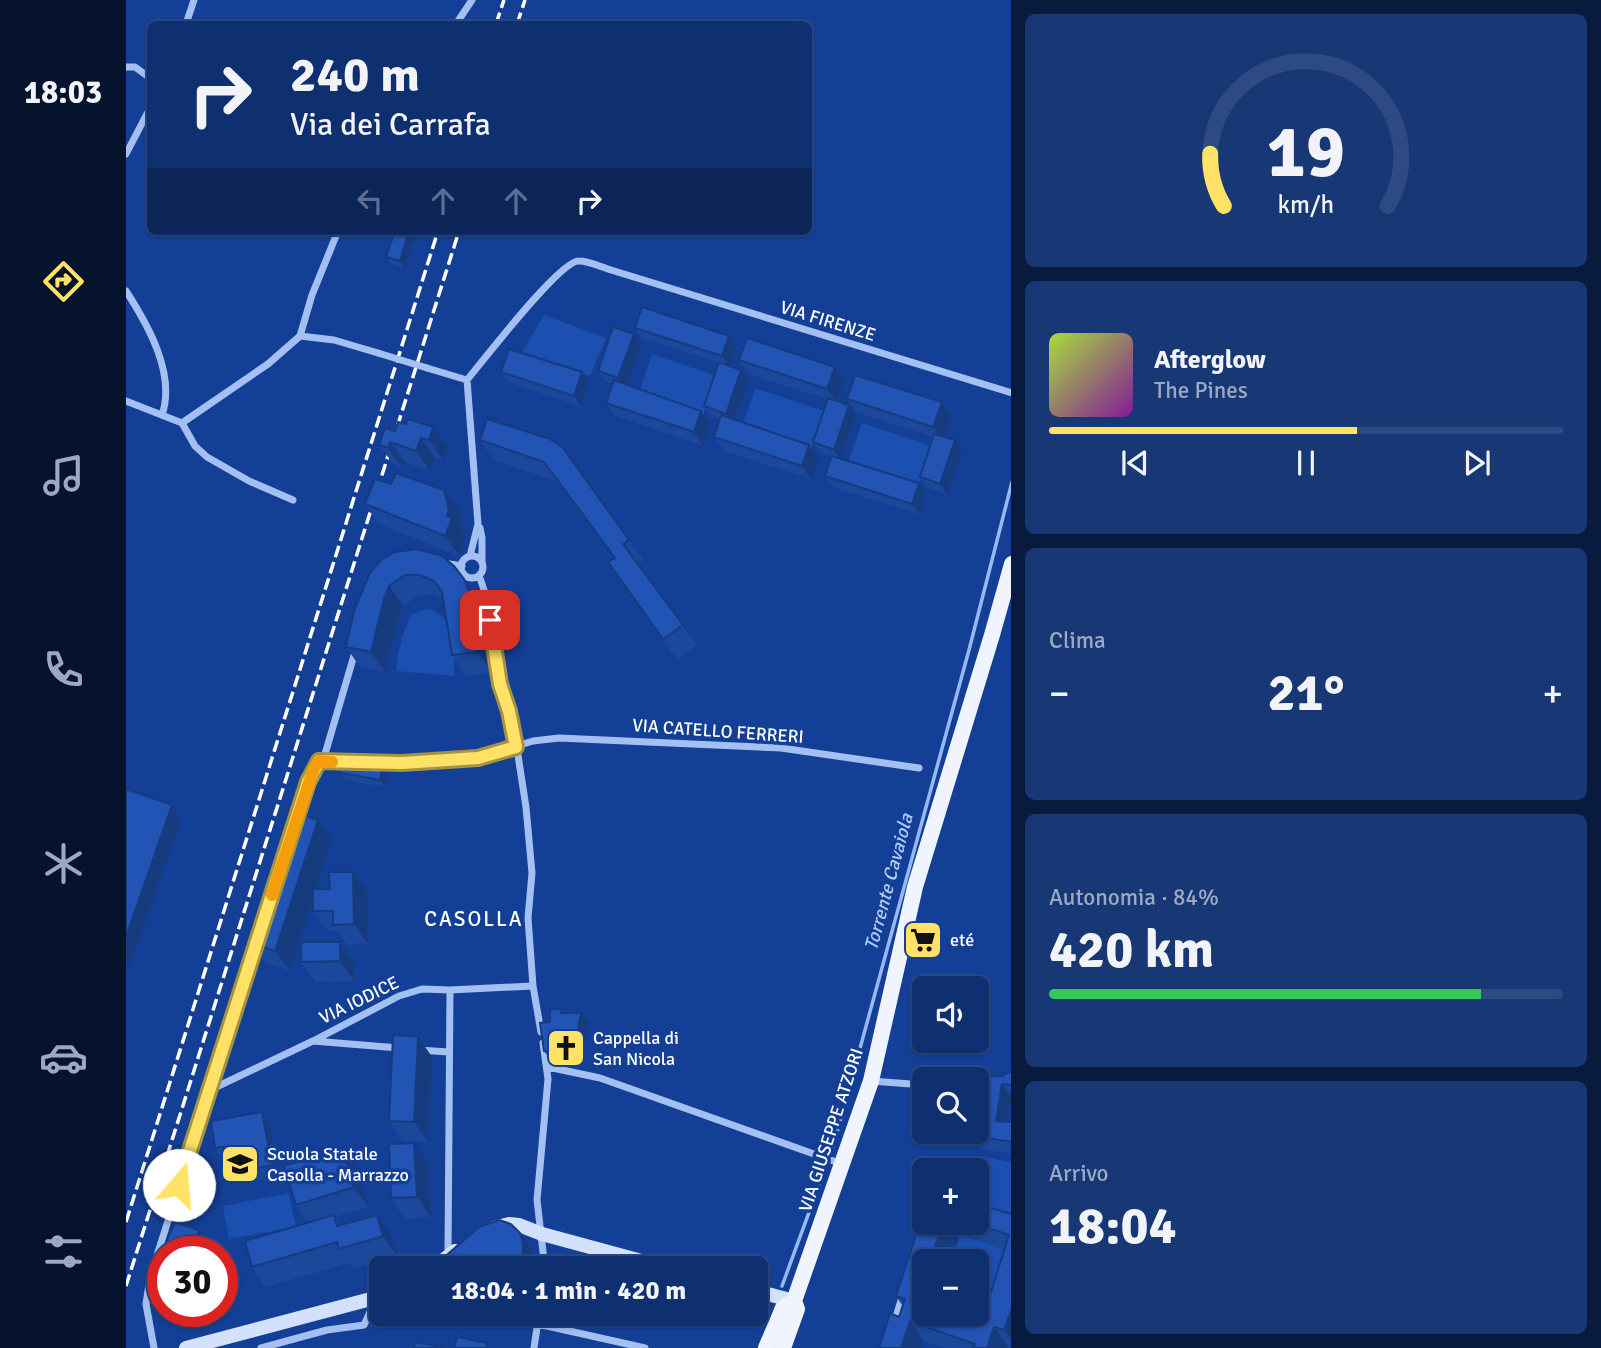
<!DOCTYPE html>
<html lang="it">
<meta charset="utf-8">
<style>
body{margin:0;font-family:Signika,sans-serif;background:#173775;color:#f1f3f6;height:100vh;display:flex;flex-direction:column;font-size:26px;white-space:nowrap}
*{box-sizing:border-box;margin:0}
p{font-size:23px;color:#9ba9c3}
.icon{flex:none;width:38px;height:38px;fill:none;stroke:currentColor;stroke-width:2;stroke-linecap:round;stroke-linejoin:round}
.map{position:relative;flex:1;overflow:hidden}
.drawer{display:flex;flex-direction:column;gap:14px;padding:14px;background:#081a3e;width:590px}
.drawer>*{flex:none}
.banner{position:absolute;left:21px;top:21px;width:665px;height:214px;border-radius:10px;box-shadow:0 2px 5px #0004,0 0 0 2px #2e4a83;background:#0e2f70;color:#f1f3f6;overflow:hidden}
.controls{position:absolute;left:786px;top:976px;display:grid;gap:14px}
.controls a{display:grid;place-items:center;width:77px;height:77px;border-radius:10px;background:#0e2f70;box-shadow:0 2px 5px #0004,0 0 0 2px #2e4a83;font-size:35px}
.speed{position:absolute;left:21px;top:1236px;display:flex;gap:14px;font-size:35px;font-weight:700;text-align:center}
.speed>*{display:grid;place-content:center;width:91px;height:91px;border-radius:50%;background:#0e2f70;box-shadow:0 2px 5px #0004,0 0 0 2px #2e4a83;line-height:1}
.speed .limit{border:10px solid #d22;background:#fff;color:#111}
.pin{position:absolute;display:grid;place-items:center;width:60px;height:60px;color:#fff;margin:-30px;border-radius:14px;box-shadow:0 4px 10px #0006}
.me{position:absolute;width:77px;margin:-38px;rotate:18deg;stroke-linejoin:round;filter:drop-shadow(0 0 5px #0008)}
.turn{display:flex;align-items:center;gap:24px;height:147px;padding:0 28px;font-size:32px}
.turn .icon{width:91px;height:91px;stroke-width:2.5}
.turn b{display:block;font-size:49px;line-height:60px}
.lanes{display:flex;align-items:center;height:66px;padding:0 28px;background:#0003;justify-content:center;gap:35px;direction:ltr}
.lanes .off{opacity:.35}
.big{font-size:52px;font-weight:800;line-height:1.1}
.drawer .tile{flex:1;display:flex;flex-direction:column;justify-content:center;gap:10px;min-width:0;padding:0 24px;border-radius:10px;background:#173775}
.drawer .dial{align-items:center;gap:0}
.dial svg{height:182px;overflow:visible;fill:none;stroke:#2e4a83;stroke-width:7;stroke-linecap:round;text-anchor:middle}
.dial text{fill:#f1f3f6;stroke:none}
.song{display:flex;align-items:center;gap:21px}
.cover{width:84px;height:84px;border-radius:10px;background:linear-gradient(135deg,hsl(80 70% 55%),hsl(290 70% 35%))}
.played{height:7px;border-radius:4px;background:linear-gradient(90deg,#ffe266 60%,#2e4a83 60%)}
.keys{display:flex;justify-content:space-around;direction:ltr}
.heat{display:flex;justify-content:space-between;align-items:center;font-size:38px;direction:ltr}
.charge{height:10px;border-radius:5px;background:linear-gradient(90deg,#34c759 84%,#2e4a83 0)}
.trip{position:absolute;left:243px;top:1256px;width:399px;height:70px;border-radius:10px;background:#0e2f70;box-shadow:0 2px 5px #0004,0 0 0 2px #2e4a83;font-weight:800;line-height:70px;text-align:center}
main{display:flex;flex:1;min-height:0}
.dock{display:flex;flex-direction:column;width:126px;justify-content:space-around;align-items:center;background:#06132d;color:#9ba9c3}
.dock .icon{width:49px;height:49px}
.dock .current{color:#ffe266}
.dock b{font-size:32px;color:#f1f3f6}
.map>svg:first-child{display:block}
.green{fill:#1b4fb0}
.lines{fill:none;stroke-linecap:round;stroke-linejoin:round}
.stream{stroke:#96b9f5;stroke-width:3.5}
.street{stroke:#a4c0f2;stroke-width:7}
.secondary{stroke:#d3e1fc;stroke-width:14}
.primary{stroke:#f0f4ff;stroke-width:16}
.rail{stroke:#fff;stroke-width:3.5;stroke-dasharray:12 5;stroke-linecap:butt}
.street-bridge{stroke:#a4c0f2;stroke-width:7}
.wall{fill:#1c489c;fill-rule:evenodd}
.shaded-wall{fill:#173b7f}
.building{fill:#2154b5;stroke:#173b7f;stroke-width:2}
.route-casing{stroke:#a69342;stroke-width:18}
.route{stroke:#ffe266;stroke-width:12}
.slow{stroke:#f59e0b;stroke-width:12}
.labels{text-anchor:middle;dominant-baseline:central;stroke-width:7;stroke-linejoin:round;paint-order:stroke}
.street-label{font-size:18px;fill:#fff;stroke:#133f96}
.poi-label{font-size:18px;fill:#fff;stroke:#133f96;text-anchor:start}
.water-label{font-size:19px;font-style:italic;fill:#b0caf9;stroke:#133f96}
.quarter-label{font-size:21px;letter-spacing:2px;fill:#fff;stroke:#133f96}
</style>
<main>
<nav class="dock">
<b>18:03</b>
<svg class="icon current" aria-label="directions" viewBox="0 0 24 24"><path d="M12 3l9 9-9 9-9-9zM9 14v-3h6M13 9l2 2-2 2"/></svg>
<svg class="icon" aria-label="music" viewBox="0 0 24 24"><path d="M9 18V5l10-2v13"/><circle cx="6" cy="18" r="3"/><circle cx="16" cy="16" r="3"/></svg>
<svg class="icon" aria-label="phone" viewBox="0 0 24 24"><path d="M5 4h4l2 5-3 2q2 4 5 5l2-3 5 2v4C11 20 4 13 5 4z"/></svg>
<svg class="icon" aria-label="climate" viewBox="0 0 24 24"><path d="M12 3v18M4 7l16 10M4 17L20 7"/></svg>
<svg class="icon" aria-label="car" viewBox="0 0 24 24"><path d="M5 17H2v-5l4-1 3-4h7l3 4 3 1v5h-3M9 17h6M6 11h13"/><circle cx="7" cy="17" r="2"/><circle cx="17" cy="17" r="2"/></svg>
<svg class="icon" aria-label="filters" viewBox="0 0 24 24"><path d="M4 7h16M4 17h16"/><circle cx="9" cy="7" r="2"/><circle cx="15" cy="17" r="2"/></svg>
</nav>
<div class="map">
<svg width="886" height="1348" viewBox="0 0 886 1348">
<rect width="100%" height="100%" fill="#133f96"/>
<path class="green" d="M418,315L480,338L464,376L395,354Z
M526,354L591,376L577,416L513,393Z
M629,388L698,411L685,450L616,427Z
M736,423L806,446L792,486L722,463Z
M300,609L307,610L321,620L328,653V676L270,671C272,651 276,632 286,614Z
M853,1156L885,1162V1216L851,1205L850,1171Z
M163,1193L170,1227L103,1239L97,1206Z
M834,1235L885,1251L869,1343L807,1314H850V1262H825Z"/>
<g class="lines">
<path class="stream" d="M656,1286L707,1147L843,650L886,482"/>
<path class="street" d="M60,24L68,0
M330,24L346,0
M0,67H9L24,78
M0,154L24,108
M0,291C22,325 50,374 36,415
M174,336L186,295L212,231
M301,368L341,380
M0,401L56,423L69,446L81,457L123,481L167,500
M56,423L142,364L174,336L208,340L252,353
M354,528L356,538V562
M344,556L352,524L341,380C357,361 434,260 453,261C463,261 475,267 485,270L886,393
M335 567a11 11 0 1 1 22 0a11 11 0 1 1-22 0Z
M317,563L336,566
M353,575L361,599L374,684L389,736L400,807L406,873L402,918L407,986L415,1032
M193,761L277,763L352,758L407,741L433,738L655,748L793,768
M170,822L189,768L199,754L229,652
M187,1041L273,1048
M417,1043L422,1079L411,1200L419,1269
M292,1050L323,1052
M422,1067L474,1078L716,1164
M745,1081L798,1085
M850,1085L886,1084
M84,1090L187,1041L273,996L296,989L324,990L407,986
M322,1254L324,990
M768,1323L777,1294
M412,1324L519,1348
M28,1348L20,1304L24,1277L132,940
M135,1348L201,1330L238,1325L250,1299
M408,1348L413,1314"/>
<path class="secondary" d="M368,1228L383,1224L393,1225L416,1234L545,1269
M306,1269L329,1251
M630,1291L668,1301
M60,1348L256,1296"/>
<path class="primary" d="M640,1348L657,1308L668,1301
M657,1348L671,1309L668,1301L745,1081L789,887L866,635L886,564"/>
<path class="rail" d="M370,24L378,0
M391,24L399,0
M0,1222L312,231
M0,1286L333,231"/>
<path class="street-bridge" d="M252,353L301,368"/>
</g>
<path class="wall" d="M289,236L279,268L265,264L260,257Z
M509,328L610,347L604,365L615,370L623,380L609,420L683,445L693,458L685,479L598,451L588,437L594,420L585,417L578,406L593,363L516,338Z
M516,344L501,385L585,425L577,446L489,416L480,403L487,384L479,381L472,371Z
M613,360L709,367L718,381L711,401L723,405L730,415L716,459L800,494L794,515L706,487L699,476L706,457L694,453L687,442L701,399L622,374Z
M375,372L463,383L455,407L382,382Z
M721,399L816,402L826,416L818,437L829,440L836,451L821,494L801,488L794,477L807,437L730,412Z
M272,422L322,447L317,460L309,458L304,471L279,462L276,468L268,465L253,445L269,431Z
M354,440L437,448L517,560L512,563L571,645L551,659L482,562L488,558L432,482L368,460Z
M239,504L333,510L337,530L336,533L340,538L333,556L253,524Z
M269,552L352,599L356,609L366,672L340,676L326,655L317,599L308,595H293L277,606L272,619L259,672L234,667L220,647Z
M257,765L262,772L259,787L219,780L214,773Z
M192,820L206,840L190,889H204L227,872L241,892L242,944L221,945L211,931H202L187,911V899L164,971L139,963L125,943Z
M214,942L228,962V981L189,982L175,962Z
M434,1008L438,1013H455L463,1023L455,1065L425,1061L418,1051L424,1022Z
M292,1037L306,1057L302,1142L277,1141L263,1121Z
M886,1072V1099L882,1122H886V1154L857,1149L848,1136L877,1076Z
M136,1112L143,1123L153,1176L118,1183L111,1172L108,1157L96,1159L89,1148Z
M288,1143L302,1163L305,1217L279,1219L265,1198Z
M231,1169L242,1207L209,1217L215,1225L251,1215L265,1235L271,1256L227,1269L223,1263L140,1287L126,1267L182,1223L170,1205Z
M886,1214V1348H818L798,1341L795,1348H753L773,1317L776,1305L770,1296L798,1223H850ZM834,1234L879,1249L855,1323L798,1314V1262H825Z
M96,1265L108,1282L105,1301L100,1300L99,1306L96,1305Z
M322,1314H385V1325L326,1320Z"/>
<path class="shaded-wall" d="M283,231H285L289,236L279,268L274,261Z
M508,334L516,344L500,388L492,378Z
M603,336L610,347L603,367L596,356Z
M709,367L718,381L711,402L701,389Z
M615,370L623,380L607,424L600,414Z
M456,372L463,383L455,407L448,396Z
M816,402L826,416L817,441L807,427Z
M723,405L730,415L715,460L708,450Z
M575,411L585,425L577,446L568,432Z
M307,427L322,447L317,460L303,440Z
M295,438L309,458L304,471L290,451Z
M829,440L836,451L821,494L814,484Z
M264,442L279,462L276,468L262,448Z
M683,445L693,458L685,479L676,466Z
M793,483L800,494L794,515L786,504Z
M318,490L333,510L337,530L336,533L340,538L333,556L319,536L321,516Z
M338,579L352,599L356,609L366,672L352,652Z
M263,586L277,606L272,619L259,672L245,652L258,599Z
M257,765L262,772L259,787L254,780Z
M46,805L55,819L3,969L0,965V937Z
M192,820L206,840L164,971L149,951Z
M227,872L241,892L242,944L228,924Z
M214,942L228,962V981L214,961Z
M455,1013L463,1023L455,1065L447,1054Z
M292,1037L306,1057L302,1142L288,1122Z
M876,1084L886,1097L880,1135L870,1121Z
M136,1112L143,1123L153,1176L146,1165Z
M288,1143L302,1163L305,1217L291,1197Z
M216,1148L231,1169L242,1207L228,1187Z
M251,1215L265,1235L271,1256L257,1236Z
M817,1223H826L834,1234L825,1262H804Z
M73,1230L87,1250V1251H73L69,1243Z
M394,1233L404,1246L407,1256V1269H397Z
M96,1265L108,1282L105,1301L96,1289Z
M798,1280V1313L790,1302Z
M96,1294L100,1300L99,1306L96,1302Z
M886,1308V1341L878,1330Z
M377,1314H385V1325Z
M784,1321L798,1341L795,1348H775Z
M868,1327L882,1347V1348H861Z"/>
<path class="building" d="M269,231H283L274,261L260,257Z
M516,307L603,336L596,356L509,328Z
M487,327L508,334L492,378L472,371Z
M621,338L709,367L701,389L613,360Z
M383,349L456,372L448,396L375,372Z
M593,362L615,370L600,414L578,406Z
M729,375L816,402L807,427L721,399Z
M488,380L575,411L568,432L480,403Z
M702,398L723,405L708,450L687,442Z
M595,415L683,445L676,466L588,437Z
M282,419L307,427L303,440L295,438L290,451L264,442L262,448L253,445L259,428L269,431L272,422L280,424Z
M361,419L424,439L437,448L503,540L497,544L557,625L537,639L482,562L489,558L418,462L354,440Z
M808,434L829,440L814,484L794,477Z
M706,456L793,483L786,504L699,476Z
M270,473L318,490L323,510L321,516L326,518L319,536L239,504L249,479L265,484Z
M291,549L316,556L328,566L338,579L342,589L352,652L326,655L316,592L308,581L294,575H279L263,586L258,599L245,652L220,647L228,611L244,573L255,560L269,552Z
M216,761L257,765L254,780L214,773Z
M0,789L46,805L0,937Z
M168,812L192,820L149,951L125,943Z
M203,872H227L228,924L207,925V911H187V889H204Z
M175,942H214V961L175,962Z
M434,1008L435,1013H455L447,1054L418,1051L414,1023L424,1022V1010Z
M267,1035L292,1037L288,1122L263,1121Z
M882,1072H886V1085L876,1084L870,1121L886,1122V1142L848,1136V1132H850V1122L860,1077L877,1076Z
M136,1112L146,1165L111,1172L106,1146L89,1148L85,1121Z
M288,1143L291,1197L265,1198L263,1144Z
M216,1148L228,1187L170,1205L158,1166Z
M850,1204L886,1214V1308L878,1330L868,1327L861,1348H847L849,1344L784,1321L775,1348H753L764,1313L773,1317L779,1299L770,1296L798,1211V1223H817L804,1262H798V1280L790,1302L798,1305V1314H828L855,1323L883,1235L848,1223H850Z
M208,1215L211,1226L251,1215L257,1236L213,1249L211,1242L126,1267L119,1241Z
M373,1220L385,1224L394,1233L397,1242V1269H321L322,1268L315,1266V1260L353,1227Z
M49,1222L73,1230L69,1243L75,1245L73,1251H43L46,1244L40,1242Z
M331,1337L361,1343L360,1348H328Z
M289,1342L320,1348H288Z"/>
<g class="lines">
<defs>
<path id="route" d="M53,1185L182,782L193,761L276,763L352,758L390,747L383,711L374,684L364,620"/>
</defs>
<use href="#route" class="route-casing"/>
<use href="#route" class="route"/>
<path class="slow" d="M146,895L188,768L193,761L206,762"/>
</g>
<defs>
<symbol id="supermarket-square" viewBox="-11 -11 22 22"><rect x="-9" y="-9" width="18" height="18" rx="4" fill="#ffe266" stroke="#133f96"/><path d="M-6-5.5h2.5l.6 2H6L4.5 2H-2.5L-4.4-4H-6ZM-1.5 3.2a1.3 1.3 0 1 0 .1 0ZM3 3.2a1.3 1.3 0 1 0 .1 0Z" fill="#111"/></symbol>
<symbol id="church-square" viewBox="-11 -11 22 22"><rect x="-9" y="-9" width="18" height="18" rx="4" fill="#ffe266" stroke="#133f96"/><path d="M-1.2-6h2.4v3.5h3.3v2.4h-3.3V6h-2.4V-.1h-3.3v-2.4h3.3Z" fill="#111"/></symbol>
<symbol id="school-square" viewBox="-11 -11 22 22"><rect x="-9" y="-9" width="18" height="18" rx="4" fill="#ffe266" stroke="#133f96"/><path d="M0-5L7-2L0 1L-7-2ZM-4 1L0 2.5L4 1V4Q0 6-4 4Z" fill="#111"/></symbol>
</defs>
<g fill-rule="evenodd">
<use href="#supermarket-square" x="775" y="918" width="44" height="44"/>
<use href="#church-square" x="418" y="1026" width="44" height="44"/>
<use href="#school-square" x="92" y="1142" width="44" height="44"/>
</g>
<g class="labels">
<g class="street-label">
<text transform="translate(702 321) rotate(17)">VIA FIRENZE</text>
<text transform="translate(592 731) rotate(4)">VIA CATELLO FERRERI</text>
<text transform="translate(233 1000) rotate(-26)">VIA IODICE</text>
<text transform="translate(705 1130) rotate(-72)">VIA GIUSEPPE ATZORI</text>
</g>
<g class="poi-label">
<text x="824" y="940">eté</text>
<text x="467" y="1038">Cappella di<tspan x="467" dy="21">San Nicola</tspan></text>
<text x="141" y="1154">Scuola Statale<tspan x="141" dy="21">Casolla - Marrazzo</tspan></text>
</g>
<g class="water-label">
<text transform="translate(763 882) rotate(-75)">Torrente Cavaiola</text>
</g>
<g class="quarter-label">
<text x="348" y="919">CASOLLA</text>
</g>
</g>
</svg>
<div class="controls">
<a><svg class="icon" aria-label="sound" viewBox="0 0 24 24"><path d="M4 9h4l5-4v14l-5-4H4zM17 9q2 3 0 6"/></svg></a>
<a><svg class="icon" aria-label="search" viewBox="0 0 24 24"><circle cx="10" cy="10" r="6"/><path d="M15 15l6 6"/></svg></a>
<a>+</a>
<a>−</a>
</div>
<div class="speed"><div class="limit">30</div></div>
<div class="pin" style="left:364px;top:620px;background:#d93025"><svg class="icon" aria-label="arrive" viewBox="0 0 24 24"><path d="M6 21V4h12l-3 4 3 4H6"/></svg></div>
<svg class="me" style="left:53px;top:1185px" viewBox="-20 -20 40 40"><circle r="19" fill="#fff"/><path d="M0-13L10 11 0 6-10 11z" fill="#ffe266"/></svg>
<div class="trip">18:04 · 1 min · 420 m</div>
<div class="banner">
<div class="turn"><svg class="icon" aria-label="right" viewBox="0 0 24 24"><path d="M7 20v-9h11M14 6l5 5-5 5"/></svg><div><b>240 m</b>Via dei Carrafa</div></div>
<div class="lanes"><svg class="icon off" aria-label="left" viewBox="0 0 24 24"><path d="M17 20v-9H6M10 6l-5 5 5 5"/></svg><svg class="icon off" aria-label="ahead" viewBox="0 0 24 24"><path d="M12 20V5M6 11l6-6 6 6"/></svg><svg class="icon off" aria-label="ahead" viewBox="0 0 24 24"><path d="M12 20V5M6 11l6-6 6 6"/></svg><svg class="icon" aria-label="right" viewBox="0 0 24 24"><path d="M7 20v-9h11M14 6l5 5-5 5"/></svg></div>
</div>
</div>
<section class="drawer">
<div class="tile dial"><svg viewBox="0 0 100 80">
<path d="M14 69A42 42 0 1 1 86 69"/>
<path d="M14 69A42 42 0 0 1 8 46" stroke="#ffe266"/>
<text x="50" y="56" font-size="32" font-weight="700">19</text>
<text x="50" y="72" font-size="11">km/h</text>
</svg></div>
<div class="tile">
<div class="song"><i class="cover"></i><div><b>Afterglow</b><p>The Pines</p></div></div>
<div class="played"></div>
<div class="keys"><svg class="icon" aria-label="previous" viewBox="0 0 24 24"><path d="M18 5L8 12l10 7zM5 5v14"/></svg><svg class="icon" aria-label="pause" viewBox="0 0 24 24"><path d="M8 5v14M16 5v14"/></svg><svg class="icon" aria-label="next" viewBox="0 0 24 24"><path d="M6 5l10 7-10 7zM19 5v14"/></svg></div>
</div>
<div class="tile"><p>Clima</p>
<div class="heat"><a>−</a><b class="big">21°</b><a>+</a></div>
</div>
<div class="tile"><p>Autonomia · 84%</p><b class="big">420 km</b><div class="charge"></div></div>
<div class="tile"><p>Arrivo</p><b class="big">18:04</b></div>
</section>
</main>
